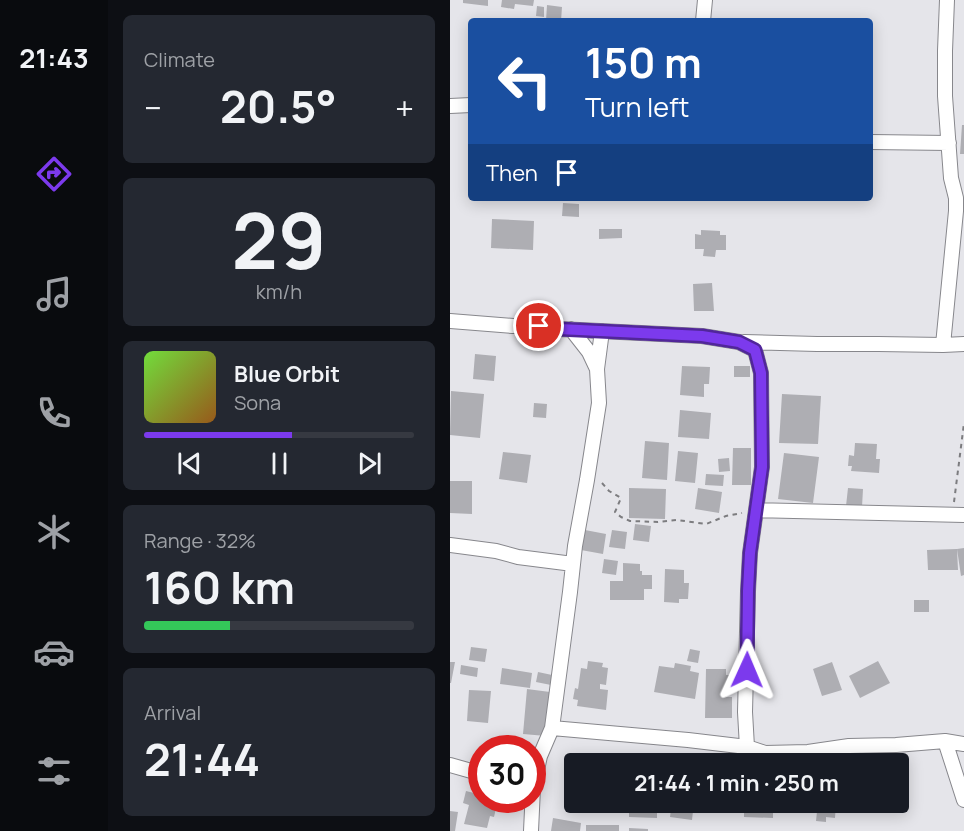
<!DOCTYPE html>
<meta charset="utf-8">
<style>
body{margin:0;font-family:Manrope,sans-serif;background:#242831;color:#f1f3f6;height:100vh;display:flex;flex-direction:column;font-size:22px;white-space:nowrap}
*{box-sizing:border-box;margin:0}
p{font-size:20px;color:#9ea1a6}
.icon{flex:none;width:33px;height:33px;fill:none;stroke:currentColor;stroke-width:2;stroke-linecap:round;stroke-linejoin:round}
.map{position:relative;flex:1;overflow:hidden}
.side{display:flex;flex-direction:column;gap:15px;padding:15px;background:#0d0f14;width:342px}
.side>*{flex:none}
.guide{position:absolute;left:18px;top:18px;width:405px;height:183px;border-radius:6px;box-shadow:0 3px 15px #0003;background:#1a4fa0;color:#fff;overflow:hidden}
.speed{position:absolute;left:18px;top:735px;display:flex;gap:12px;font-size:30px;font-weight:700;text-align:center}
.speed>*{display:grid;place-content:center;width:78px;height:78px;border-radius:50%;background:#171b24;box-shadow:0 3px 15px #0003;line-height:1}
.speed .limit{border:9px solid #d22;background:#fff;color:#111}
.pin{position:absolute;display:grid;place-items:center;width:51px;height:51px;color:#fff;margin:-26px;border:3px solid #fff;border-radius:50%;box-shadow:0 2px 6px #0007}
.me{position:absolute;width:66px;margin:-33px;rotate:1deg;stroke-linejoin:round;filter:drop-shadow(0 0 4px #0008)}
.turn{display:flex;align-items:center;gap:21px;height:126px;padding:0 18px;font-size:27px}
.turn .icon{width:78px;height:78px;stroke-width:2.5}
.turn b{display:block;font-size:42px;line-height:51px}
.then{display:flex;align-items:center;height:57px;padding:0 18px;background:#0003;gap:12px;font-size:22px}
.big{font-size:45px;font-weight:700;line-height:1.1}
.side .card{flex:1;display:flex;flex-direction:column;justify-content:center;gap:9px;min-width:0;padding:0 21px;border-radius:9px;background:#242831}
.side .dial{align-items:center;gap:0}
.dial b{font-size:78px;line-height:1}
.song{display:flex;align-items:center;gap:18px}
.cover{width:72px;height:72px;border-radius:9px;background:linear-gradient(135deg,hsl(100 70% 55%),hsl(30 70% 35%))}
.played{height:6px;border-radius:3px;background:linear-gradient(90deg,#7c3aed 55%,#363941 55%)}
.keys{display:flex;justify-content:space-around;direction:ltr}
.heat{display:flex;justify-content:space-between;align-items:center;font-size:33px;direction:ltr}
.charge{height:9px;border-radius:4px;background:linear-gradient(90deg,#34c759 32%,#363941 0)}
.trip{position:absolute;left:114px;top:753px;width:345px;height:60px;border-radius:6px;background:#171b24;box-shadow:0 3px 15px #0003;font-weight:700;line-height:60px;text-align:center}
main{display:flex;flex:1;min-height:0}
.menu{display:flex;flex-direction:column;width:108px;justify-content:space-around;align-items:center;background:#090b0e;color:#9ea1a6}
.menu .icon{width:42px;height:42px}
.menu .active{color:#7c3aed}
.menu b{font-size:27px;color:#f1f3f6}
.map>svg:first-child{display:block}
.building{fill:#aeaeb3}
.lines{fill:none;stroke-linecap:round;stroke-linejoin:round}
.minor-casing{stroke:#87878c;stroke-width:16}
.path{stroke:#7c7c7f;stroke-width:2;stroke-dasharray:4.5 4.5;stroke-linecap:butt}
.minor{stroke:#fff;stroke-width:14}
.route-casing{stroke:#51269a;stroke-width:15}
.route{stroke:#7c3aed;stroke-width:10}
</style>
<main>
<nav class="menu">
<b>21:43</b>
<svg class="icon active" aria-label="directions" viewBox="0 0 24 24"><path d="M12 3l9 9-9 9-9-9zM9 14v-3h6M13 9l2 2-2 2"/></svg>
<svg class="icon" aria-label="music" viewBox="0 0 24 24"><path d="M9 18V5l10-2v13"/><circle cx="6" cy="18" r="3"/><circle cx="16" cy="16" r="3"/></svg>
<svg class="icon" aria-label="phone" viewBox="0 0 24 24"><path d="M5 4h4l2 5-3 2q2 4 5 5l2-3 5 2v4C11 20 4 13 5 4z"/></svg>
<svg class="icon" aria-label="climate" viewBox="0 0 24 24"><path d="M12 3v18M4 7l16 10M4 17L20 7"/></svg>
<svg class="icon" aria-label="car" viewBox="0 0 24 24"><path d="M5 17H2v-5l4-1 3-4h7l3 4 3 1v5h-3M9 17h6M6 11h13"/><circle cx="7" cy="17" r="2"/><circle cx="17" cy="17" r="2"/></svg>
<svg class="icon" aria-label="filters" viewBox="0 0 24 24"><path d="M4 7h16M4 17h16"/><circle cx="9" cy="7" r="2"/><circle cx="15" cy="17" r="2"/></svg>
</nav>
<section class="side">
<div class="card"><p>Climate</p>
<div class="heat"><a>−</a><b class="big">20.5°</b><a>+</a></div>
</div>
<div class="card dial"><b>29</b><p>km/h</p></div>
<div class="card">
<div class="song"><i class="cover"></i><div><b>Blue Orbit</b><p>Sona</p></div></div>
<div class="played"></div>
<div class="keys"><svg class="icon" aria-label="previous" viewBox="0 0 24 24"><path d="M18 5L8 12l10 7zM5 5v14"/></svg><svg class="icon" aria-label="pause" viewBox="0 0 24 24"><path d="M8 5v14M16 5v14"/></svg><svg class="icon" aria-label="next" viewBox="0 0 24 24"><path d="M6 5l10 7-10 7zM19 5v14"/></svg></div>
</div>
<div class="card"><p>Range · 32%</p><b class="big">160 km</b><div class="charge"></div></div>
<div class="card"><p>Arrival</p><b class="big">21:44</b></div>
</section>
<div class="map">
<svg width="514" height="831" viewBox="0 0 514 831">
<rect width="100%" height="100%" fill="#e5e5ea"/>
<path class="building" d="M13,0H38V6L13,3Z
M52,0H84L83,6L65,4L64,9L51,7Z
M97,5L112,7L111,21H96Z
M87,6L94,7V17L86,16Z
M512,125H514V154H510Z
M113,203L129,204V217L112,216Z
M42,219L84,221L83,250L41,248Z
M149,229H172V238L149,239Z
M251,230L270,231V235H276V250H266L265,257L253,256L254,249H245V234L251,235Z
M262,283L264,311H244L243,284Z
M25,354L46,356L44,381L23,379Z
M232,366L260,367L259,384H254V397L230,395Z
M284,366H300V377H284Z
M1,391L34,394L30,438L0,435Z
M332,394L371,396L368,444L329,443Z
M84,403L97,404L96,418L83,417Z
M230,410L261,413L259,439L228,437Z
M195,441L219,443L217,480L192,478Z
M405,443L427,444L426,459H430L429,473L401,471L402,466H398L399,455L404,456Z
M283,448H301V485H282Z
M228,451L248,453L245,483L225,481Z
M53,452L81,455L77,483L49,479Z
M334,453L369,457L363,503L328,499Z
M279,458L280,471L269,472L268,459Z
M256,474L274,475L273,486L255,485Z
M0,481H22V514L0,513Z
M179,488L216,489L215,519L179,518Z
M248,488L272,492L269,513L245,509Z
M398,488L413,489L412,507L396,506Z
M185,524L201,526L199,542L183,540Z
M135,530L156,534L153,554L131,550Z
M162,530L177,532L175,549L159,547Z
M514,548V575L511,576L507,549Z
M507,549L508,570H478L477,550Z
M154,559L168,561L166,575L152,573Z
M173,563L190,564V571H192V575H202V589H194V600H160V581H173Z
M215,569L234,570V583H239L238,599H229V603L214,602Z
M464,600H479V612H464Z
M21,647L37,649L35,662L19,660Z
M240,649L250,651L248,663L237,661Z
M138,661L153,663L152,667L158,668L156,685L150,684V689L158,690L156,710L127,706L128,700L123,699L125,688L128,689L131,668L137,669Z
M428,661L440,683L410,698L399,676Z
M0,662H5L1,683H0Z
M382,662L392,690L372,696L363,669Z
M225,663L241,666L240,671L249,673L245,699L204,692L209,666L224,668Z
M11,665L28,668L27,677L10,674Z
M52,668L82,673L80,688L50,684Z
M256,669H276V675H284V692H276V697H282V718H255Z
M88,672L102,675L101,685L86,682Z
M77,689L100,692L96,736L73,734Z
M19,690L41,691L38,723L17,721Z
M25,790L32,791V800H37L36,802L47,804L44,817L40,816L37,828L14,824L19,805L13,803L16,791L24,793Z
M141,802H153V808L141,807Z
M185,802H204L207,804V818L179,817V808H185Z
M222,802H244L242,820L220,817Z
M294,802H323V818L294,817Z
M368,802H386L385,818L376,817V822L366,821Z
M0,811L8,812L5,831H0Z
M103,818L131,823L130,831H101Z
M136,825H169V831H136Z
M179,828L198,829V831H179Z"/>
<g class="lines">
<defs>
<path id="minor" d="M253,21L255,0
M0,106L21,105
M420,142L499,143
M0,321L63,326H89L109,329L252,336L289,342L305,350L311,373L312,467L300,553L298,591L295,712L297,747
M121,329L139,352L147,369
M294,342L367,344H428L493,345L514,344
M493,345L506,211V198L501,178L495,96V51L497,0
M306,510L514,515
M0,545L46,551L68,557L123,564
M102,728L238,740L297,747L315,753L358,752L399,746L446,745L495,741L514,744
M495,741L514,800
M0,765L32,774
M81,831L83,788L90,756L102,728L120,592L125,546L137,480L149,403L147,369L152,331"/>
</defs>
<use href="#minor" class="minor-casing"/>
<path class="path" d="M152,483L159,491L171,498L165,512L171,517L180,521L208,522L227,520L256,524L276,516L292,513
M504,502L514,423"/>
<use href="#minor" class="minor"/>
</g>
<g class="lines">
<defs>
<path id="route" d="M89,326L109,329L252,336L289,342L305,350L311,373L312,467L300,553L298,591L297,670"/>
</defs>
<use href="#route" class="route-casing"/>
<use href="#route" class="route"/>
</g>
</svg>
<div class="speed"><div class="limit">30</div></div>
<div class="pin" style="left:89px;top:326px;background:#d93025"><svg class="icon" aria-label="arrive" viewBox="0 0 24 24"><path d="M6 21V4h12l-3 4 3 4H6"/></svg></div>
<svg class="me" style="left:297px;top:670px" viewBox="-20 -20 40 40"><path d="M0-17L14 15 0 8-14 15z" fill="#7c3aed" stroke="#fff" stroke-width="4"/></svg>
<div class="trip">21:44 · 1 min · 250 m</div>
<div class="guide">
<div class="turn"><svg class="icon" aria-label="left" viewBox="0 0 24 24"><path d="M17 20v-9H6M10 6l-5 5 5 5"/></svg><div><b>150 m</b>Turn left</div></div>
<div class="then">Then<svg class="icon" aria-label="arrive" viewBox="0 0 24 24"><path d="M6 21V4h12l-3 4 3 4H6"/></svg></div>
</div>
</div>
</main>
